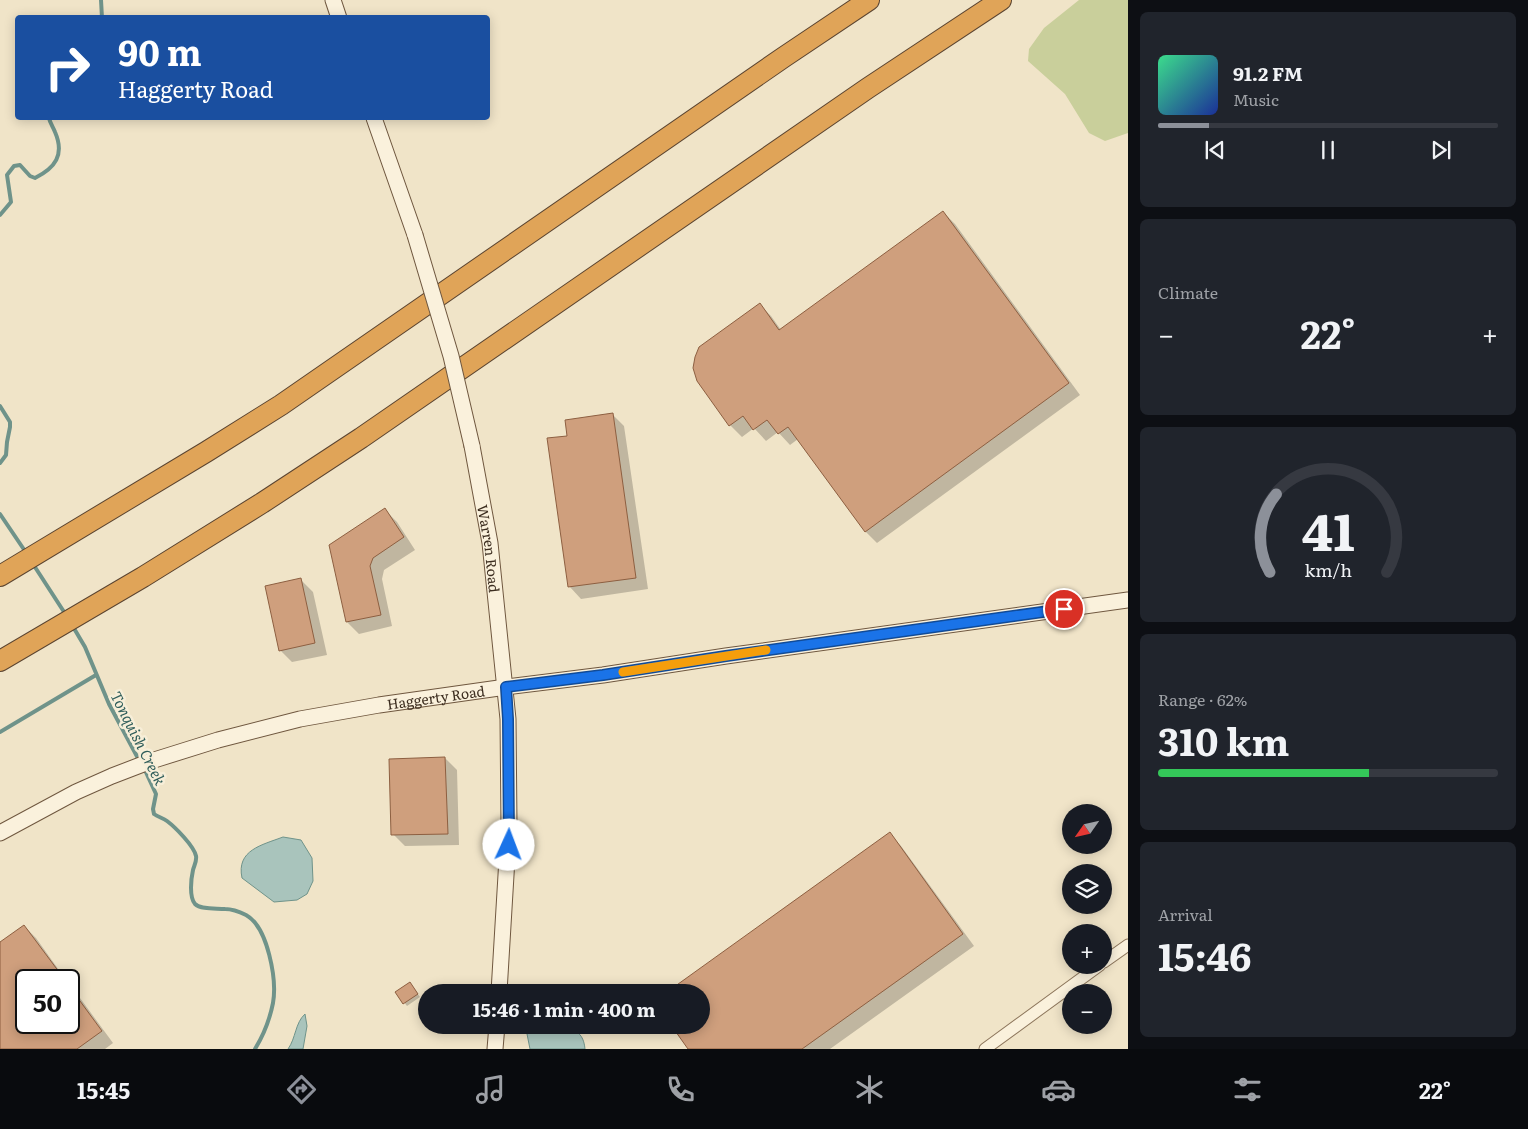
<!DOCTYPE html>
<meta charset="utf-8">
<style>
body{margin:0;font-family:Literata,serif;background:#20242c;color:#f1f3f6;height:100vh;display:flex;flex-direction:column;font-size:19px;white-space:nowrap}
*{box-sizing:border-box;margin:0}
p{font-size:16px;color:#9ea1a6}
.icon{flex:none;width:28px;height:28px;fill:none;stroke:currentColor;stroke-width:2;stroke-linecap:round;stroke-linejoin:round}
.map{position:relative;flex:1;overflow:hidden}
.drawer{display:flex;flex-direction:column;gap:12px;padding:12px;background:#0d0f14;width:400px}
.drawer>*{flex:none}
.banner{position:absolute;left:15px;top:15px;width:475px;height:105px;border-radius:5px;box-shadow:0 2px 12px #0003;background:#1a4fa0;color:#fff;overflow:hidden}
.needle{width:32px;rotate:236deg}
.buttons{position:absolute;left:1062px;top:804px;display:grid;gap:10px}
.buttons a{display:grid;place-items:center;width:50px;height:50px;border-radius:50%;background:#171b24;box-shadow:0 2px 12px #0003;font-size:25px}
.speed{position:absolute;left:15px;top:969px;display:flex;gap:10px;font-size:25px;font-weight:700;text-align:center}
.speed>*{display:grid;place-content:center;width:65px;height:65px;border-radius:50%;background:#171b24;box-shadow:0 2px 12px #0003;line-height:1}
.speed .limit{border:2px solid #111;border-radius:8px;background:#fff;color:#111}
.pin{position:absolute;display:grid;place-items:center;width:42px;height:42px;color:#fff;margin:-21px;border:2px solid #fff;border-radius:50%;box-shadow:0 1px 5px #0007}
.me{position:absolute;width:55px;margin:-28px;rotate:2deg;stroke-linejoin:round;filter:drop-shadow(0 0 4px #0008)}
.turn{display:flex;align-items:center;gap:18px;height:105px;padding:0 20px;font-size:22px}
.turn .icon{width:65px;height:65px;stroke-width:2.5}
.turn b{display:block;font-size:35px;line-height:42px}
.big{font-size:38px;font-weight:700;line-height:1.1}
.drawer .card{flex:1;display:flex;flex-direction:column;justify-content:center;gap:8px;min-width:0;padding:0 18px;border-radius:8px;background:#20242c}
.drawer .dial{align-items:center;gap:0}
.dial svg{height:130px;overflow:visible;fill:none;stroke:#363941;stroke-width:7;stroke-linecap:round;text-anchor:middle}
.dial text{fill:#f1f3f6;stroke:none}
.song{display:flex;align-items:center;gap:15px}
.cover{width:60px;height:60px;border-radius:8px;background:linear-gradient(135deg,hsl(150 70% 55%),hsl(230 70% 35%))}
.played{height:5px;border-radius:2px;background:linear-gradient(90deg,#8c9099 15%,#363941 15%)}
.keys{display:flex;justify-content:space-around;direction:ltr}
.heat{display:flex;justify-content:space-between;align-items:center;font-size:28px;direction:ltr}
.charge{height:8px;border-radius:4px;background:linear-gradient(90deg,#34c759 62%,#363941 0)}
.trip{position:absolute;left:418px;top:984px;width:292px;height:50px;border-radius:25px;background:#171b24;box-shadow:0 2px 12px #0003;font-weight:700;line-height:50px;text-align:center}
.dock{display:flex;height:80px;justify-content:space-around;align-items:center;background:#090b0e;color:#9ea1a6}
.dock .icon{width:35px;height:35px}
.dock .selected{color:#8c9099}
.dock b{font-size:22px;color:#f1f3f6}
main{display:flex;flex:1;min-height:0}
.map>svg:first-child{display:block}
.green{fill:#c9cf9b}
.water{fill:#a9c4bc;stroke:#6f938a}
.shadow{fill:#0003}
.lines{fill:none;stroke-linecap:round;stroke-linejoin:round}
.stream{stroke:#6f938a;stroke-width:4}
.building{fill:#cf9f7d;stroke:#8d5f41}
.street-casing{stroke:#8d765c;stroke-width:13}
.secondary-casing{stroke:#6f573f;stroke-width:17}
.highway-casing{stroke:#5b4430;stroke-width:22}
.street{stroke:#faf1dc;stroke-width:11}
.secondary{stroke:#faf1dc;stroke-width:15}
.highway{stroke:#e0a458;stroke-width:20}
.secondary-bridge-casing{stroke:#6f573f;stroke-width:17;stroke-linecap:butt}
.secondary-bridge{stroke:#faf1dc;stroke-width:15}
.route-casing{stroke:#114b97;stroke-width:12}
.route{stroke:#1a73e8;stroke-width:9}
.slow{stroke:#f59e0b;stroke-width:9}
.labels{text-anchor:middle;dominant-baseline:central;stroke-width:5;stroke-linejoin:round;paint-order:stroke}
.street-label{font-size:14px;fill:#3d2e20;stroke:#f7eed8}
.water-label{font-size:15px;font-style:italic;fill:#2f5d5a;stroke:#f7eed8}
</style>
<main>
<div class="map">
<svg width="1128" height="1049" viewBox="0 0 1128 1049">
<rect width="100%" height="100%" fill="#f0e4c8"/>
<path class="green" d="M1079,0H1128V133L1105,141L1089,133L1065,94L1028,61L1029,49L1044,28Z"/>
<path class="water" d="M283,837L301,840L312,858L313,881L307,894L297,900L274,902L242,878C236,850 262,845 283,837Z
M305,1014L307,1026L303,1049H288C296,1038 295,1023 305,1014Z
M550,1028C569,1029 583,1027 585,1049H530L527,1034L536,1030Z"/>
<path class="shadow" d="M943,212L955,224L1080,395L877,543L865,531L798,439L790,445L778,432L766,441L754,428L742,437L730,425L760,305L771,316L781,330Z
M612,414L624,426L648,589L581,599L570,587L568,437Z
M385,510L397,522L415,550L384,570L382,579L392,626L359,634L347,622Z
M301,580L313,592L327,655L292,662L280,650Z
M445,758L457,770L459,845L405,846L393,834Z
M889,834L901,846L974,946L830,1049H689L672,1025H701V992H669Z
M24,926L36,938L66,980H26V1022H69V983L113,1043L105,1049H0V944Z
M412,986L420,997L407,1006L396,992Z"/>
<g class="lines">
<path class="stream" d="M101,0L102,18
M0,215L11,202L7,175L14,166L20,165L30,176L35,178C55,168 65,155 55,132C53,127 50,123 49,118
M0,406L10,422V427L7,442L6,455L0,463
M0,514L27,554
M33,564L66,615
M72,625L85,647L109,704L140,762
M0,732L96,675
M144,768L156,794L153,809L154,814C158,817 163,818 167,821C175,827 194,846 196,856C197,861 194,866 193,870C191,879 189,897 195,904C201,910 217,908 225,909C232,909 240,912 246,915C268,927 277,980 273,1003C270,1018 263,1036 255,1049"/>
</g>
<path class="building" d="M943,211L1069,383L865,532L788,427L778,434L767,420L753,430L743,416L729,426L697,381L693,368L695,357L699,347L760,303L779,330Z
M613,413L636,578L568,587L547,438L567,436L565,420Z
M385,508L404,537L373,558L370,566L381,615L346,622L329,545Z
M301,578L315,643L279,651L265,586Z
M445,757L448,834L391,835L389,759Z
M890,832L963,934L802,1049H688L671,1025H701V992H667Z
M24,925L65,980H26V1022H69V986L102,1031L77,1049H0V942Z
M410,982L418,994L403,1004L395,992Z"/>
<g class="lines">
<defs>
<path id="street" d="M1104,962L1128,945
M985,1049L1100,965"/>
<g id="secondary">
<path d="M333,0L339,18"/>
<path d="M374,118L415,235"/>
<path id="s1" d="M472,446L490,543L508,719L509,825L499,992"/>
<path id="s2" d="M0,833L76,792L112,776L151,761L218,740L300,719L379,705L506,687L603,675L726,656L1128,600"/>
<path d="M495,1049L497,1025"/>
</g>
<path id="highway" d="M0,576L206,452L281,405L784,57L869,0
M0,661L143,577L262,503L361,438L868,88L1001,0"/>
</defs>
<use href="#street" class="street-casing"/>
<use href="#secondary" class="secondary-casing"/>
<use href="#highway" class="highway-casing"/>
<use href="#street" class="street"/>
<use href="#secondary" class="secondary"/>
<use href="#highway" class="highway"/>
<defs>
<path id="secondary-bridge" d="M415,235L451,356L472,446"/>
</defs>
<use href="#secondary-bridge" class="secondary-bridge-casing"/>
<use href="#secondary-bridge" class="secondary-bridge"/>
</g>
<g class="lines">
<defs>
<path id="route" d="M509,845L508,719L506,687L603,675L726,656L1064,609"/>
</defs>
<use href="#route" class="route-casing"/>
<use href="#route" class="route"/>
<path class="slow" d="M623,672L766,650"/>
</g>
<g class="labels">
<g class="street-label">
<text stroke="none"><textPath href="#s1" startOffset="104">Warren Road</textPath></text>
<text stroke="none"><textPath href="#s2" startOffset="460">Haggerty Road</textPath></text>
</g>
<g class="water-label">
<text transform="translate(139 738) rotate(63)">Tonquish Creek</text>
</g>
</g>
</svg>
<div class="buttons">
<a><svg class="needle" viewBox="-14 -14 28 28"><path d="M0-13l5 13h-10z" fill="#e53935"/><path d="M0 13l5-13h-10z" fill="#9ea1a6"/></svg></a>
<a><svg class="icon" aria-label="layers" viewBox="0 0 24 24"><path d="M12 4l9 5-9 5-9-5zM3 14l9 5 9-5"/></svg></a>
<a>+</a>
<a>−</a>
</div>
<div class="speed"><div class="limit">50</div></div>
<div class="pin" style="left:1064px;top:609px;background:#d93025"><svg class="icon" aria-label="arrive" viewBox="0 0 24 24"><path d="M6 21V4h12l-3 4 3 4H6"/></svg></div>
<svg class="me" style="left:509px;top:845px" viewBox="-20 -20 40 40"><circle r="19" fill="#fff"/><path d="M0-13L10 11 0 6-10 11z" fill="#1a73e8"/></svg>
<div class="trip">15:46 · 1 min · 400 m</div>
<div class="banner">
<div class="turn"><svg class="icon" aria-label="right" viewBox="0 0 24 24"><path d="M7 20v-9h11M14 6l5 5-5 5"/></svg><div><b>90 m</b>Haggerty Road</div></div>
</div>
</div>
<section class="drawer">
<div class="card">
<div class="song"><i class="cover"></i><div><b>91.2 FM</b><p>Music</p></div></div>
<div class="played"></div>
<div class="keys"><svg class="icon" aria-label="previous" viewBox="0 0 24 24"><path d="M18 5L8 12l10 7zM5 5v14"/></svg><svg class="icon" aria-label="pause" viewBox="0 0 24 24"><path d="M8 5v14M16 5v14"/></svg><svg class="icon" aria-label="next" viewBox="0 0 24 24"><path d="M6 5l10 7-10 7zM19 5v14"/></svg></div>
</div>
<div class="card"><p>Climate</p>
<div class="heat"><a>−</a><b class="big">22°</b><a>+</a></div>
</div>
<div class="card dial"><svg viewBox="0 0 100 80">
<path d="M14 69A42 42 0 1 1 86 69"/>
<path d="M14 69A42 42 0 0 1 18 21" stroke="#8c9099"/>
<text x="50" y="56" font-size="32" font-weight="700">41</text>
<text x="50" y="72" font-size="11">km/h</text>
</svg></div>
<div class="card"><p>Range · 62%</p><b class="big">310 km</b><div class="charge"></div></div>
<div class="card"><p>Arrival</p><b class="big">15:46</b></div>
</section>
</main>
<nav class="dock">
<b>15:45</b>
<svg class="icon selected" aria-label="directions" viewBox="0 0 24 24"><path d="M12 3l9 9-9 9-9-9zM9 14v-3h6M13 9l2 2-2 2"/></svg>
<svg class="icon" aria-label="music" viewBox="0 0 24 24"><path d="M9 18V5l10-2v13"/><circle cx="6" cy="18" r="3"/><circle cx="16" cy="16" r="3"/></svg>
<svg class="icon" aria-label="phone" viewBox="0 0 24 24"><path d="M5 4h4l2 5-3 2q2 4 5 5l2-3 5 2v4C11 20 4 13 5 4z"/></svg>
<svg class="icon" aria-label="climate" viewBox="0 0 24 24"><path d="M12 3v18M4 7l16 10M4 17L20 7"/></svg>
<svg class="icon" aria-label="car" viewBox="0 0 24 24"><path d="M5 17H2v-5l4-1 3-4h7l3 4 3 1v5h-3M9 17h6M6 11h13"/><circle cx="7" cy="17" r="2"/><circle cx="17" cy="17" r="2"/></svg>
<svg class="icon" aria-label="filters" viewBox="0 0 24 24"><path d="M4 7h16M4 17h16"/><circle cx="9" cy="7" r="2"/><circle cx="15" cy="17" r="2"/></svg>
<b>22°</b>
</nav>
